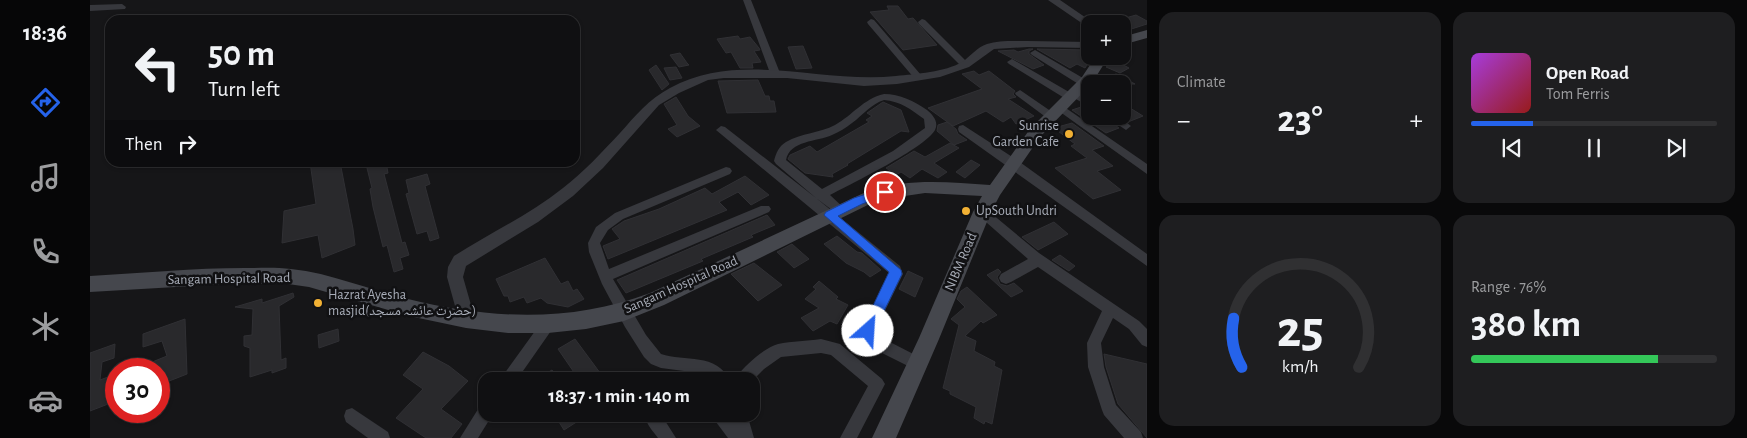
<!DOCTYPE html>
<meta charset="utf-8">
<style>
body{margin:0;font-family:"Alegreya Sans","Noto Naskh Arabic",sans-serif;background:#1e1e20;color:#f1f3f6;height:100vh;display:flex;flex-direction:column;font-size:19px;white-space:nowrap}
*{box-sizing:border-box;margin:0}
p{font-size:16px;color:#9c9d9f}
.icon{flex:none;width:28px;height:28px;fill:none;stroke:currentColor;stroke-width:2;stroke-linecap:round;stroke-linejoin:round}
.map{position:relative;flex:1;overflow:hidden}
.sheet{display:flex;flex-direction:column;gap:12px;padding:12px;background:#09090a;width:600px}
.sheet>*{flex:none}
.banner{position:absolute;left:15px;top:15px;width:475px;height:152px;border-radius:15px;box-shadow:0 1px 4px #0004,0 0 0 1px #303032;background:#101012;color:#f1f3f6;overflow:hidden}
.fabs{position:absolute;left:991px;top:15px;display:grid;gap:10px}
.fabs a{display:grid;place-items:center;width:50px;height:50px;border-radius:10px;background:#101012;box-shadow:0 1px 4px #0004,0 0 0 1px #303032;font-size:25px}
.speed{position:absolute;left:15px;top:358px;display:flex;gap:10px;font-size:25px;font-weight:700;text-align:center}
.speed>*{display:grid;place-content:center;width:65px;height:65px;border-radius:50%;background:#101012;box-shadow:0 1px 4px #0004,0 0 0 1px #303032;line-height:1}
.speed .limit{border:8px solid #d22;background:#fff;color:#111}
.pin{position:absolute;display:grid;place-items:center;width:42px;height:42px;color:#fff;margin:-21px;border:2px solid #fff;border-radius:50%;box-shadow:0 1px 5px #0007}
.me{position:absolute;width:55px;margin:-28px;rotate:26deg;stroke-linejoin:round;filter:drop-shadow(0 0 4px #0008)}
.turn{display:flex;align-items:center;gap:18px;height:105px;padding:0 20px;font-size:22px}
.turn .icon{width:65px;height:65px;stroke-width:2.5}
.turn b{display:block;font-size:35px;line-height:42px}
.then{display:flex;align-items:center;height:48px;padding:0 20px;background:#0003;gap:10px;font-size:19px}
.big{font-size:38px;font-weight:700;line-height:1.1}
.sheet .widget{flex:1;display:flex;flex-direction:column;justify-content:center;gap:8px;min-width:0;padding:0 18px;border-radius:15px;background:#1e1e20}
.sheet .dial{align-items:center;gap:0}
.dial svg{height:130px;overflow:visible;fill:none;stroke:#303032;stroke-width:7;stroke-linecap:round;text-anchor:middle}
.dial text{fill:#f1f3f6;stroke:none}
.song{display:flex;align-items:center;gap:15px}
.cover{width:60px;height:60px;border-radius:8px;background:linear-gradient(135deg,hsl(280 70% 55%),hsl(0 70% 35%))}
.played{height:5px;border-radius:2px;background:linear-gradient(90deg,#2563eb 25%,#303032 25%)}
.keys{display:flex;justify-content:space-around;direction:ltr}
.heat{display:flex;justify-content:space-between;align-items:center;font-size:28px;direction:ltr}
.charge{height:8px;border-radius:4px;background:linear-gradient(90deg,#34c759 76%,#303032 0)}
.sheet .tiles{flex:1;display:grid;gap:12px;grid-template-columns:repeat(2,1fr)}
.trip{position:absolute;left:388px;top:372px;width:282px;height:50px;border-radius:15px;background:#101012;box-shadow:0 1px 4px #0004,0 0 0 1px #303032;font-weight:700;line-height:50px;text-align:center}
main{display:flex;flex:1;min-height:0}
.tab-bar{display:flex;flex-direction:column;width:90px;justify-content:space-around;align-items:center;background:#060607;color:#9c9d9f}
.tab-bar .icon{width:35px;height:35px}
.tab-bar .on{color:#2563eb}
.tab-bar b{font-size:22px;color:#f1f3f6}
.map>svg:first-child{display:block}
.building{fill:#29292c;stroke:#303034}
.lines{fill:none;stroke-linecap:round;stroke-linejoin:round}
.minor{fill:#37383d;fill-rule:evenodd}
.tertiary{fill:#37383d;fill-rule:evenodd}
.secondary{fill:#45474d;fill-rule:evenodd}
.route{fill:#2563eb;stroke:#184099}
.poi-dot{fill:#f2b134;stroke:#111113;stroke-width:2}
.labels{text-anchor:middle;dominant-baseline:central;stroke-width:5;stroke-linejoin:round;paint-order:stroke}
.poi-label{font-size:14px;fill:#a8adb8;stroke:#111113;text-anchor:start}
.street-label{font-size:14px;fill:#a8adb8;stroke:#111113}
</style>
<main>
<nav class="tab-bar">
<b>18:36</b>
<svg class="icon on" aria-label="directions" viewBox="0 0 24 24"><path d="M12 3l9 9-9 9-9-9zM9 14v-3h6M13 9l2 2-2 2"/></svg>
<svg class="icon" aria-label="music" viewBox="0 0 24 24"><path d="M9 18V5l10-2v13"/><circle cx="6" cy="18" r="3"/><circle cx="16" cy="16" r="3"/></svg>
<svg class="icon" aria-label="phone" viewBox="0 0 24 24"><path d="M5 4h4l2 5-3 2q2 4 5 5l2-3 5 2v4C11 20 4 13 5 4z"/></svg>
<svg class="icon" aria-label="climate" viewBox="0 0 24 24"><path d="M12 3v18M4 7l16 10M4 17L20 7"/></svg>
<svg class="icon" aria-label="car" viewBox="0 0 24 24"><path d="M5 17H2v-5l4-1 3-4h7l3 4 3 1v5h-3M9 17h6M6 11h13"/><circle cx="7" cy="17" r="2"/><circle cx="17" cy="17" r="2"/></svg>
</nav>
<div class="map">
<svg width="1057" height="438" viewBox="0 0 1057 438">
<rect width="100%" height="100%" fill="#161618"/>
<path class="building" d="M797,6H808L818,19L823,18L847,45L813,50L780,12L799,10Z
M1046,15L1057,21V24L1032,32V19Z
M648,36L650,39L660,37L669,48L670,50L664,51L671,62L662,63L663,68H650L641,52L636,53L627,39Z
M713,46L722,68L706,69L698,47Z
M939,49H943L939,51V54L954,65L943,69L908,51L924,50L928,52Z
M947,49L999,50V62L995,68L987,64L980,68Z
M590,53L597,63L599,65L589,67L580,55Z
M1026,61L1039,68L1030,73L1016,67Z
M566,65L579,84L572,90L559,70Z
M586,67L592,78L580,80L574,68Z
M884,71L889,75L899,71L925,91L923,94L926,97L918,99L944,116L926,124L921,117L913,122L896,111L863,126L838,108L892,89L872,74Z
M1026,74L1045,84H1004Z
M668,80L675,96H679L680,101H684L686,112L637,113L628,81Z
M586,97L598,116L610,126L587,137L578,129L587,125L574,104Z
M793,102L811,110L819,132L811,131L757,164L758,165L742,174L743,177L715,173L698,159L700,155L720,146L727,152L779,122L776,120L782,116L777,113Z
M1032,103L1053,116L1038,122L1031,116Z
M994,106L1000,109V116H1013L1029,128L1016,133L982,110Z
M857,122L866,129L868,134L877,140L864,145L847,131L848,125Z
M982,123L1014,146L1002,150L1023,166L1007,171L1031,190L1003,199L965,168L997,158L981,146L985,144L964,128Z
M860,143L869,148L844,163L857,172L848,178L832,169L820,178L811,172L806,175L796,168L824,151L835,157Z
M881,160L890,165L875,178L866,172Z
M220,162H250L263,229L265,245L232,258L228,235L192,243L194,211L226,204Z
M296,162L298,173L294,174L312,243L315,242L319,255L310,258L313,269L304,272L297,245L293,247L283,207L280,189L282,188L277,168Z
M337,174L340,184L335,186L349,238L340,241L337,231L327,234L316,194L319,193L316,180Z
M655,176L679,195L661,205L648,192L629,202L637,210L518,259L513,246L530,239L522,229L534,221L569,209L615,188L622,194Z
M677,215L685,225L661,235L663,237L611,259L613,261L536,293L527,280Z
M964,222L978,234L948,250L932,237Z
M747,236L767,252L772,253L791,270L780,277L774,272L756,263L734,244Z
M702,244L719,259L704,268L687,252Z
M970,255L985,266L979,271L962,260Z
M455,258L471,284L478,281L483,291L487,289L494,299L478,307L457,303L451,298L437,303L434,297L420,302L418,296H414L406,279Z
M664,263L692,285L668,301L641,274Z
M908,269L911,272L907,277L910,284L917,286L924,283L933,291L921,297L897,275Z
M818,271L833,278L825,297L809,289Z
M729,281L748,297L746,299L758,305L747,324L740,321L723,331L711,318L729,308L715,299L726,289L723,287Z
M877,287L907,315L893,323L891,321L875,336L886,341L884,351L905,362L904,366L912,370L902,424L895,421L894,424L884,418L886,407L860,394V391L853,388L869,325L861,319L875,307L867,299L871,291Z
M203,293L204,297L189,306L191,360L196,358V368L182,373V370L160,377V348L154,346V336L162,335L163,309L145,307L172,299V303Z
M95,319L97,374L69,385V369H45L77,356L72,341L53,347V334Z
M248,329L249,341L229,348L228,335Z
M485,339L516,381H490L468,349Z
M25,344L24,358L12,362L10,380L26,374V401L0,411V353Z
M333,352L359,366L378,381L351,409L372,424L361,438H336L306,418L333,389L313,375Z
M1014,354L1057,364V438L1028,404L1016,367Z
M462,370L470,381H443Z
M464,414H499L474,430Z"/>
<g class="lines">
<path class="minor" d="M653,0H661L690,73L688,75H682L680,73Z
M32,4L36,7L35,9L0,11V5Z
M781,19L784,20L831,75V79H825L778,24L777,22Z
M832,19L835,20L878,63V67H872L829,24L828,22Z
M945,50L998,81L999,83L994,86L990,85L942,55L940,53Z
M922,59L979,92L984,90L1000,99V107L984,98L976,99L919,64L917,62Z
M930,90L965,114L966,116L965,118H957L926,95L925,93Z
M794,94C810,94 824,101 837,110C843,115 849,122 845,130C835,148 761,184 740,195L756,210L754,213H746L726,198L810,266L813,274L786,329L798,341L833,359L836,364L833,369L828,371L788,351L771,331L799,273L626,130L631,126L635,127L726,198L686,164L684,161C686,153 689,146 696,142C711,133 730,133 745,125C763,115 773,99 794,94ZM794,100C810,101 822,110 834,119L835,128L803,151L732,189L696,160C700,140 727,142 742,135C749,132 756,128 762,123C773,115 781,104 794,100Z
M970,104L1057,164V174L966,109L965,107Z
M1015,116H1028L1041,126L1036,130Z
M873,125L927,160L1057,254V266L869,132L868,129L869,126Z
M636,167L640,168L642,171L640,174L533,219L518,230L510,243L519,269L671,206H679L681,209L679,212L523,279L556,335L571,354C594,362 627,352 640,381H621L611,374L605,381H587L594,371L571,368L561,364L554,357L535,327L512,284L499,252L498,243L506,227L525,213Z
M892,207L896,209L949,253L1049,321L1057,329V347L1052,345L1039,329L1023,318L1011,343L1014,367L1026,405L1051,432L1053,438H1034L1014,415L1012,410L998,367L997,343L1012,311L948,267L921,282L916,284L911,282L909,278L911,274L938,259L888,215L886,212L888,209Z
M458,318L463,320L465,324L463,328L426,381H409L453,320Z
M731,339L750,344L792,379L795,384L767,438H750L778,386L741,355L731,353L691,357L674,369L661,382L644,381C650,369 675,347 688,344C702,341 717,341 731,339Z
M396,404V414H403L388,438H370L390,406Z
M262,408L298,432L300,438H278L256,422L254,416L256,410Z
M556,414H572V416L586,438H568C563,431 554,423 556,414Z
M620,414H638L642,418L641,414H657L664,438H638Z"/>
<path class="tertiary" d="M958,0H970L1005,24H1000V27L996,26Z
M938,41L1000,42V48L938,47L904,49L879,67L850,77L807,84L774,86L697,78H634L618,80L589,93L569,105L513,168L483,196L448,222L376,266L373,277L385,319L382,324L376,326L370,324L357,277L358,267L364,256C400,233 439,215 473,188C494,172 512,152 530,133C545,116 559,99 580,88C651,50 731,84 806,76C826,74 855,72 872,62C881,56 887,47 897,44C909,40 925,41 938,41Z"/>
<path class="secondary" d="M1057,30V38L1032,45V37Z
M1006,56H1019L1002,83L950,137L910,195L901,212L849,339L806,438H782L829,338L883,212L892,196L835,193L788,200L574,305L534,321L496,329L458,333H418L376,328L319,316L219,287L198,284H137L0,292V276C52,273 104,268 155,268C170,268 186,267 201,269C241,273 279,290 318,299C398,319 482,323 560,293L778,191C818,178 858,182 900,185L940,129L992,77Z"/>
</g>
<path class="route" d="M795,188L800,192L798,195L772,204L748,216L811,270L812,274L782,336L778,337L773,336L771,331L799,272L734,215L736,212L764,198Z"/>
<g class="poi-dot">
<circle cx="979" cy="134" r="5"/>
<circle cx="876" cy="211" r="5"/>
<circle cx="228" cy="303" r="5"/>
</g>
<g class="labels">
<g class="poi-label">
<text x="969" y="126" text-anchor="end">Sunrise<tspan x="969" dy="16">Garden Cafe</tspan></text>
<text x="886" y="211">UpSouth Undri</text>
<text x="238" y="295">Hazrat Ayesha<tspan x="238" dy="16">masjid(حضرت عائشہ مسجد)</tspan></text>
</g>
<g class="street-label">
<text transform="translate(871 262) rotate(-67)">NIBM Road</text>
<text transform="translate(139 279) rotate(-1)">Sangam Hospital Road</text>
<text transform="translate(591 285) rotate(-24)">Sangam Hospital Road</text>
</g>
</g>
</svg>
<div class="fabs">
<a>+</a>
<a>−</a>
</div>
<div class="speed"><div class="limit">30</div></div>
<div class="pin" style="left:795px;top:192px;background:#d93025"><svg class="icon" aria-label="arrive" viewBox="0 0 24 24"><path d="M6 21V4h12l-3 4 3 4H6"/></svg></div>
<svg class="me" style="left:778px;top:331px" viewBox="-20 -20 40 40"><circle r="19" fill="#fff"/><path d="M0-13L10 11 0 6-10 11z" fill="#2563eb"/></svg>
<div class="trip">18:37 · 1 min · 140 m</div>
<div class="banner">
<div class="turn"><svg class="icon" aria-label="left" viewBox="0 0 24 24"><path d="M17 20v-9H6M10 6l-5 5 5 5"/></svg><div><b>50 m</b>Turn left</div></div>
<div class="then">Then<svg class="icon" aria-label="right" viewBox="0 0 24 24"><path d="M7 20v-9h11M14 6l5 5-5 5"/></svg></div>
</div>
</div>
<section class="sheet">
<div class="tiles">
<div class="widget"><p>Climate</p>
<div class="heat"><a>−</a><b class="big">23°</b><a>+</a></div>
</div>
<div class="widget">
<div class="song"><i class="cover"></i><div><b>Open Road</b><p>Tom Ferris</p></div></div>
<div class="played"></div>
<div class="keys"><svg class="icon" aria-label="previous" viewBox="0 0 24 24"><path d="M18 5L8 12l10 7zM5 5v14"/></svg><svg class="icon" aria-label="pause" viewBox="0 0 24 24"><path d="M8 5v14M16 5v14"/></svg><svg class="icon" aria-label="next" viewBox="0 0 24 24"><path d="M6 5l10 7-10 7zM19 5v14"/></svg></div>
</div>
<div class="widget dial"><svg viewBox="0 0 100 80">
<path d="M14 69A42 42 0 1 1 86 69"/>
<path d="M14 69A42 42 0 0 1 9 39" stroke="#2563eb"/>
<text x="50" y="56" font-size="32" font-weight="700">25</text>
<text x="50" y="72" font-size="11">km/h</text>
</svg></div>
<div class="widget"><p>Range · 76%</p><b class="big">380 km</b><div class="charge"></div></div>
</div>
</section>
</main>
